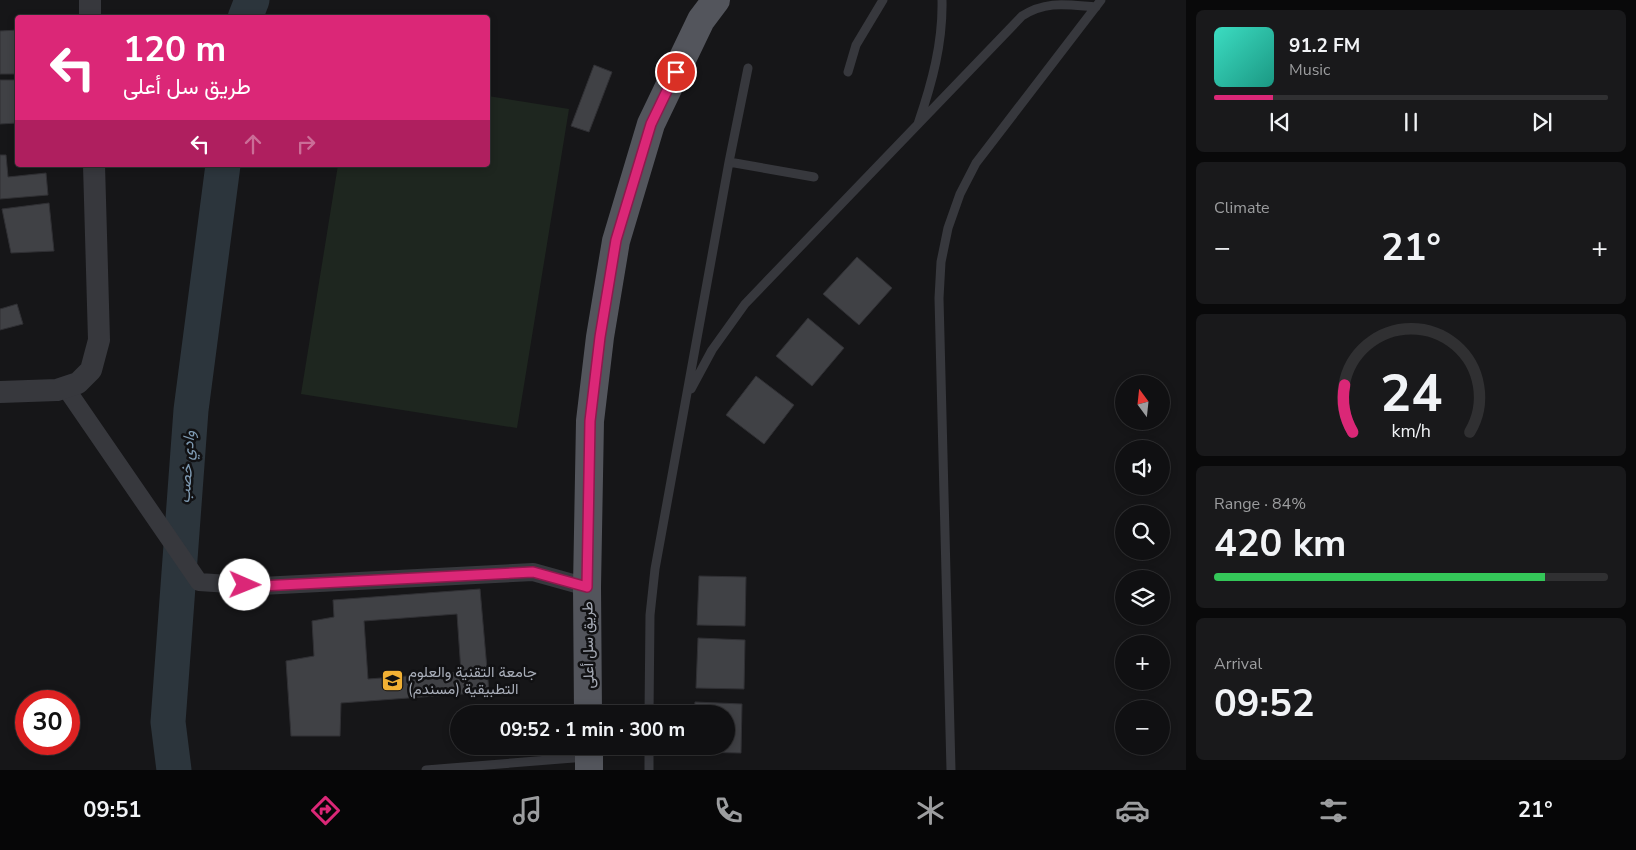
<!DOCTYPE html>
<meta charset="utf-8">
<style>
body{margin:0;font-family:"Nunito Sans",Vazirmatn,sans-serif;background:#19191b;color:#f1f3f6;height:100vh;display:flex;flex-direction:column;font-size:19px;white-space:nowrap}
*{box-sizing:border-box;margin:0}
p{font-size:16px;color:#9c9d9f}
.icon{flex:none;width:28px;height:28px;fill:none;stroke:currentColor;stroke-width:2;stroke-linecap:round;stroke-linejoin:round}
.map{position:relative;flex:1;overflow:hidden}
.details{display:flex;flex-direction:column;gap:10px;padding:10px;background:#09090a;width:450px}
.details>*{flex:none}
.banner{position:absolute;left:15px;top:15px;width:475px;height:152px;border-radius:5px;box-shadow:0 2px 8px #0003,0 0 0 1px #303032;background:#db2777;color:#fff;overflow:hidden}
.needle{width:32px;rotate:345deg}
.tools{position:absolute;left:1115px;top:375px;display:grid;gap:10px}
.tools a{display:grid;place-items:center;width:55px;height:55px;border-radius:50%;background:#101012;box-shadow:0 2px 8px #0003,0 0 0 1px #303032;font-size:25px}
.speed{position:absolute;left:15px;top:690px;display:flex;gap:10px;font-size:25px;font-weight:700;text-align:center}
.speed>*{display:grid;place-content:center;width:65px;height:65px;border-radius:50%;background:#101012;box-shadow:0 2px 8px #0003,0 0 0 1px #303032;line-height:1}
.speed .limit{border:8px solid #d22;background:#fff;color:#111}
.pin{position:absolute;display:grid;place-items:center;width:42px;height:42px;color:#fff;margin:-21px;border:2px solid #fff;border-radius:50%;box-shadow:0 1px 5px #0007}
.me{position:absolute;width:55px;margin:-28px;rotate:91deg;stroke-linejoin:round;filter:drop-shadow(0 0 4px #0008)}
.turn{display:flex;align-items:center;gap:18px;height:105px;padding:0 25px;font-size:22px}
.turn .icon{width:65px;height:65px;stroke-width:2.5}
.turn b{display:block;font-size:35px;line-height:42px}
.lanes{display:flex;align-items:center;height:48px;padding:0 25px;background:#0003;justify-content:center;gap:25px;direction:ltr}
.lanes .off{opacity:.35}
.big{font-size:38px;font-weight:700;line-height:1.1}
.details .card{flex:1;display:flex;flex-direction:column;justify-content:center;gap:8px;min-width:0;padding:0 18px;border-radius:8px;background:#19191b}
.details .dial{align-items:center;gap:0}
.dial svg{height:130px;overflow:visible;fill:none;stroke:#303032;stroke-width:7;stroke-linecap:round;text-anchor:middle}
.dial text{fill:#f1f3f6;stroke:none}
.song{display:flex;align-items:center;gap:15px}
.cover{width:60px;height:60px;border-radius:8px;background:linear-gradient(135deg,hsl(170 70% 55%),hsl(170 70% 35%))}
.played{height:5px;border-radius:2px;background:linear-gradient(90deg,#db2777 15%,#303032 15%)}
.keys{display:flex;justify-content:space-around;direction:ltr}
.heat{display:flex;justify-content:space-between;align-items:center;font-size:28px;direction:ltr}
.charge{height:8px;border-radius:4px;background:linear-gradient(90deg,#34c759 84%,#303032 0)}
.trip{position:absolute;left:450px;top:705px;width:285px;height:50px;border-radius:25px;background:#101012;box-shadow:0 2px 8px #0003,0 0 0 1px #303032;font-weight:700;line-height:50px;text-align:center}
.tabs{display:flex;height:80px;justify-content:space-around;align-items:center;background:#060607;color:#9c9d9f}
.tabs .icon{width:35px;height:35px}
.tabs .current{color:#db2777}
.tabs b{font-size:22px;color:#f1f3f6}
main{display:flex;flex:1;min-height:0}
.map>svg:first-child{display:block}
.green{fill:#1e261f}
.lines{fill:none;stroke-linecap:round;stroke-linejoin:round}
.river{stroke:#2c353c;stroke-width:35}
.building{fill:#404145;stroke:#303034;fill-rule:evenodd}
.service{stroke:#37383d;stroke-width:9}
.minor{stroke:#37383d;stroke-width:18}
.tertiary{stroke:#37383d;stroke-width:22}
.primary{stroke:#53555c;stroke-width:28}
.route-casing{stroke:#8e194d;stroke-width:12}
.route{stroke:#db2777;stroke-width:9}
.labels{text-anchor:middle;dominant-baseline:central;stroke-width:5;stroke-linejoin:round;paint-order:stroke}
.street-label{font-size:15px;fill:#a8adb8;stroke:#111113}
.poi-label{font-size:15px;fill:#a8adb8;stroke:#111113;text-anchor:start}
.water-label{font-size:16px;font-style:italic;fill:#7f9bb3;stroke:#111113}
</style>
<main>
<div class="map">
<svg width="1186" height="770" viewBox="0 0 1186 770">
<rect width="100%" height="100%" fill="#161618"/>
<path class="green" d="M488,96L569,109L517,428L301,394L338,165H488Z"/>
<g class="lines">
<path class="river" d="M245,18L252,0
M174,770L168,722L191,410L223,165"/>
</g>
<path class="building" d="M18,30V74H0V31Z
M594,65L612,72L589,132L571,126Z
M0,80H18V123L0,124Z
M0,155H6L8,177L46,173L48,195L0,199Z
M49,203L54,251L11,253L2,209Z
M857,257L892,288L859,325L823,294Z
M17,304L23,324L0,330V309Z
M808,318L844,348L812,386L776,356Z
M756,376L794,405L764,444L726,415Z
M699,576L746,577L745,626L697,625Z
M480,589L489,692L341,703L340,736H291L286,661L314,656L312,621L334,617L333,600ZM457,614L461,672L368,679L364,621Z
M698,638L745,640L744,689L696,688Z
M695,702L742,704L741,753L693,752V746H726V714H694Z"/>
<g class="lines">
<path class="service" d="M848,72L856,45L883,0
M918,124C932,83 943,43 942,0
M729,162L814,177
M691,389L712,350L745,304L1022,16C1047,0 1068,5 1096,7
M649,714L650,615L655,569L729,162L748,68
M426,770L586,757
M649,770V746
M951,770L939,298L941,262L948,228L960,194L976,163L1101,0"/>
<path class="minor" d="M65,387L199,582L261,586L533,572L587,587"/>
<path class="tertiary" d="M90,0V18
M0,392L57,390L78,383L91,370L99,340L94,165"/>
<path class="primary" d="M588,714L587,587L590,421L600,337L616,241L651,124L701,20L716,0
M589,746V770"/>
</g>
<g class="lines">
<defs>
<path id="route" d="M245,585L261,586L533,572L587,587L590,421L600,337L616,240L651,124L676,72"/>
</defs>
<use href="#route" class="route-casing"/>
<use href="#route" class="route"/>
</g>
<defs>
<symbol id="university-square" viewBox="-11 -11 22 22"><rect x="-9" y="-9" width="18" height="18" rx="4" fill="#f2b134" stroke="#111113"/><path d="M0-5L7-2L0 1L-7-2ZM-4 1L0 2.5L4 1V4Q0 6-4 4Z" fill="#111"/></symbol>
</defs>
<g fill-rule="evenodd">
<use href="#university-square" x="380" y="668" width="25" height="25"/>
</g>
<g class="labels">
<g class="street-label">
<text transform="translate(588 645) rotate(-91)">طريق سل أعلى</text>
</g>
<g class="poi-label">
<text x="408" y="672">جامعة التقنية والعلوم<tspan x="408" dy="17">التطبيقية (مسندم)</tspan></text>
</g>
<g class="water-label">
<text transform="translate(187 467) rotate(-86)">وادي خصب</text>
</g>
</g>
</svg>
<div class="tools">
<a><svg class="needle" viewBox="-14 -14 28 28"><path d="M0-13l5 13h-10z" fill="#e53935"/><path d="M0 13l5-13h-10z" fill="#9c9d9f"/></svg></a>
<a><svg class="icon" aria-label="sound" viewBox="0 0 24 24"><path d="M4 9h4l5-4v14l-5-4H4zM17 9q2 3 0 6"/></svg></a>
<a><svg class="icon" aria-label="search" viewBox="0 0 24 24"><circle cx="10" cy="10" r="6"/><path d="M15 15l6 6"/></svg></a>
<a><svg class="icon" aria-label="layers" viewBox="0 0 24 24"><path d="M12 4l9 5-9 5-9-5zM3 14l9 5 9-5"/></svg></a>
<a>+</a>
<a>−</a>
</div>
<div class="speed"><div class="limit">30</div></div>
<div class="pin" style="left:676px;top:72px;background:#d93025"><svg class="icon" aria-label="arrive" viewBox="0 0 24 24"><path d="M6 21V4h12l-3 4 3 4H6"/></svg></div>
<svg class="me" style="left:245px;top:585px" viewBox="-20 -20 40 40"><circle r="19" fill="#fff"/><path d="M0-13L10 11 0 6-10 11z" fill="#db2777"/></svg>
<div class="trip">09:52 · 1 min · 300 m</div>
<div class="banner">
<div class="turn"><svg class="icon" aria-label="left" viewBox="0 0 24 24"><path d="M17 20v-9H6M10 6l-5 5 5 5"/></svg><div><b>120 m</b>طريق سل أعلى</div></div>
<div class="lanes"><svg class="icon" aria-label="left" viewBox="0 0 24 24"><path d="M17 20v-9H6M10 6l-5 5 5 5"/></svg><svg class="icon off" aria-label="ahead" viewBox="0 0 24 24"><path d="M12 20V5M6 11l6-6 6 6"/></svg><svg class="icon off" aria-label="right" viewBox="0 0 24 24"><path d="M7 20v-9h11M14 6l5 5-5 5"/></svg></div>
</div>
</div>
<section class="details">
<div class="card">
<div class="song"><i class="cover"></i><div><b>91.2 FM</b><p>Music</p></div></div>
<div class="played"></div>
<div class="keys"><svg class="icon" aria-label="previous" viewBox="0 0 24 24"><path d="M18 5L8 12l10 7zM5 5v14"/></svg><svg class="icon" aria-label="pause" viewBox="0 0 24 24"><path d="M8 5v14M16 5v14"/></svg><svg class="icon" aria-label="next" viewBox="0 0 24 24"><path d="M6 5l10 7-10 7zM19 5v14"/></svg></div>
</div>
<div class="card"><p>Climate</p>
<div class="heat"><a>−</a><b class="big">21°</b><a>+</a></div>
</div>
<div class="card dial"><svg viewBox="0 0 100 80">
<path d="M14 69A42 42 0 1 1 86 69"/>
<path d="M14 69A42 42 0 0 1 9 40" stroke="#db2777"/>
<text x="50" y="56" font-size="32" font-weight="700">24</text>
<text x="50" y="72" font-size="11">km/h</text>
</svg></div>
<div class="card"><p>Range · 84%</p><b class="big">420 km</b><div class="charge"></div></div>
<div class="card"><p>Arrival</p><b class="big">09:52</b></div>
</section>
</main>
<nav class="tabs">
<b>09:51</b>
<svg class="icon current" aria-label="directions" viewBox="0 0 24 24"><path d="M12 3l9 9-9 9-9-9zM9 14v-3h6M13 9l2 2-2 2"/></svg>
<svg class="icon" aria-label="music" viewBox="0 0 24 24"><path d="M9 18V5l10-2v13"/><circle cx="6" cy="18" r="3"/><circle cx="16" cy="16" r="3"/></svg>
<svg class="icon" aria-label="phone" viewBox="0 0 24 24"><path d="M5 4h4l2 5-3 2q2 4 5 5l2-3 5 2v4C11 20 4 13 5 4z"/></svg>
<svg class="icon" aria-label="climate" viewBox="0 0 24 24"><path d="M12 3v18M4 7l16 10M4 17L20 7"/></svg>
<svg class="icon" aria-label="car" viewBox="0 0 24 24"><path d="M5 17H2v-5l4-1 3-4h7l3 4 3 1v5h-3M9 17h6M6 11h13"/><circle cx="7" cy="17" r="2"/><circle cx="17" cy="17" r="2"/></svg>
<svg class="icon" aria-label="filters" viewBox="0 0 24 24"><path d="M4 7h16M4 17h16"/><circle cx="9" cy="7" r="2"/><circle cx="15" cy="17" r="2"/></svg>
<b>21°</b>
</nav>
